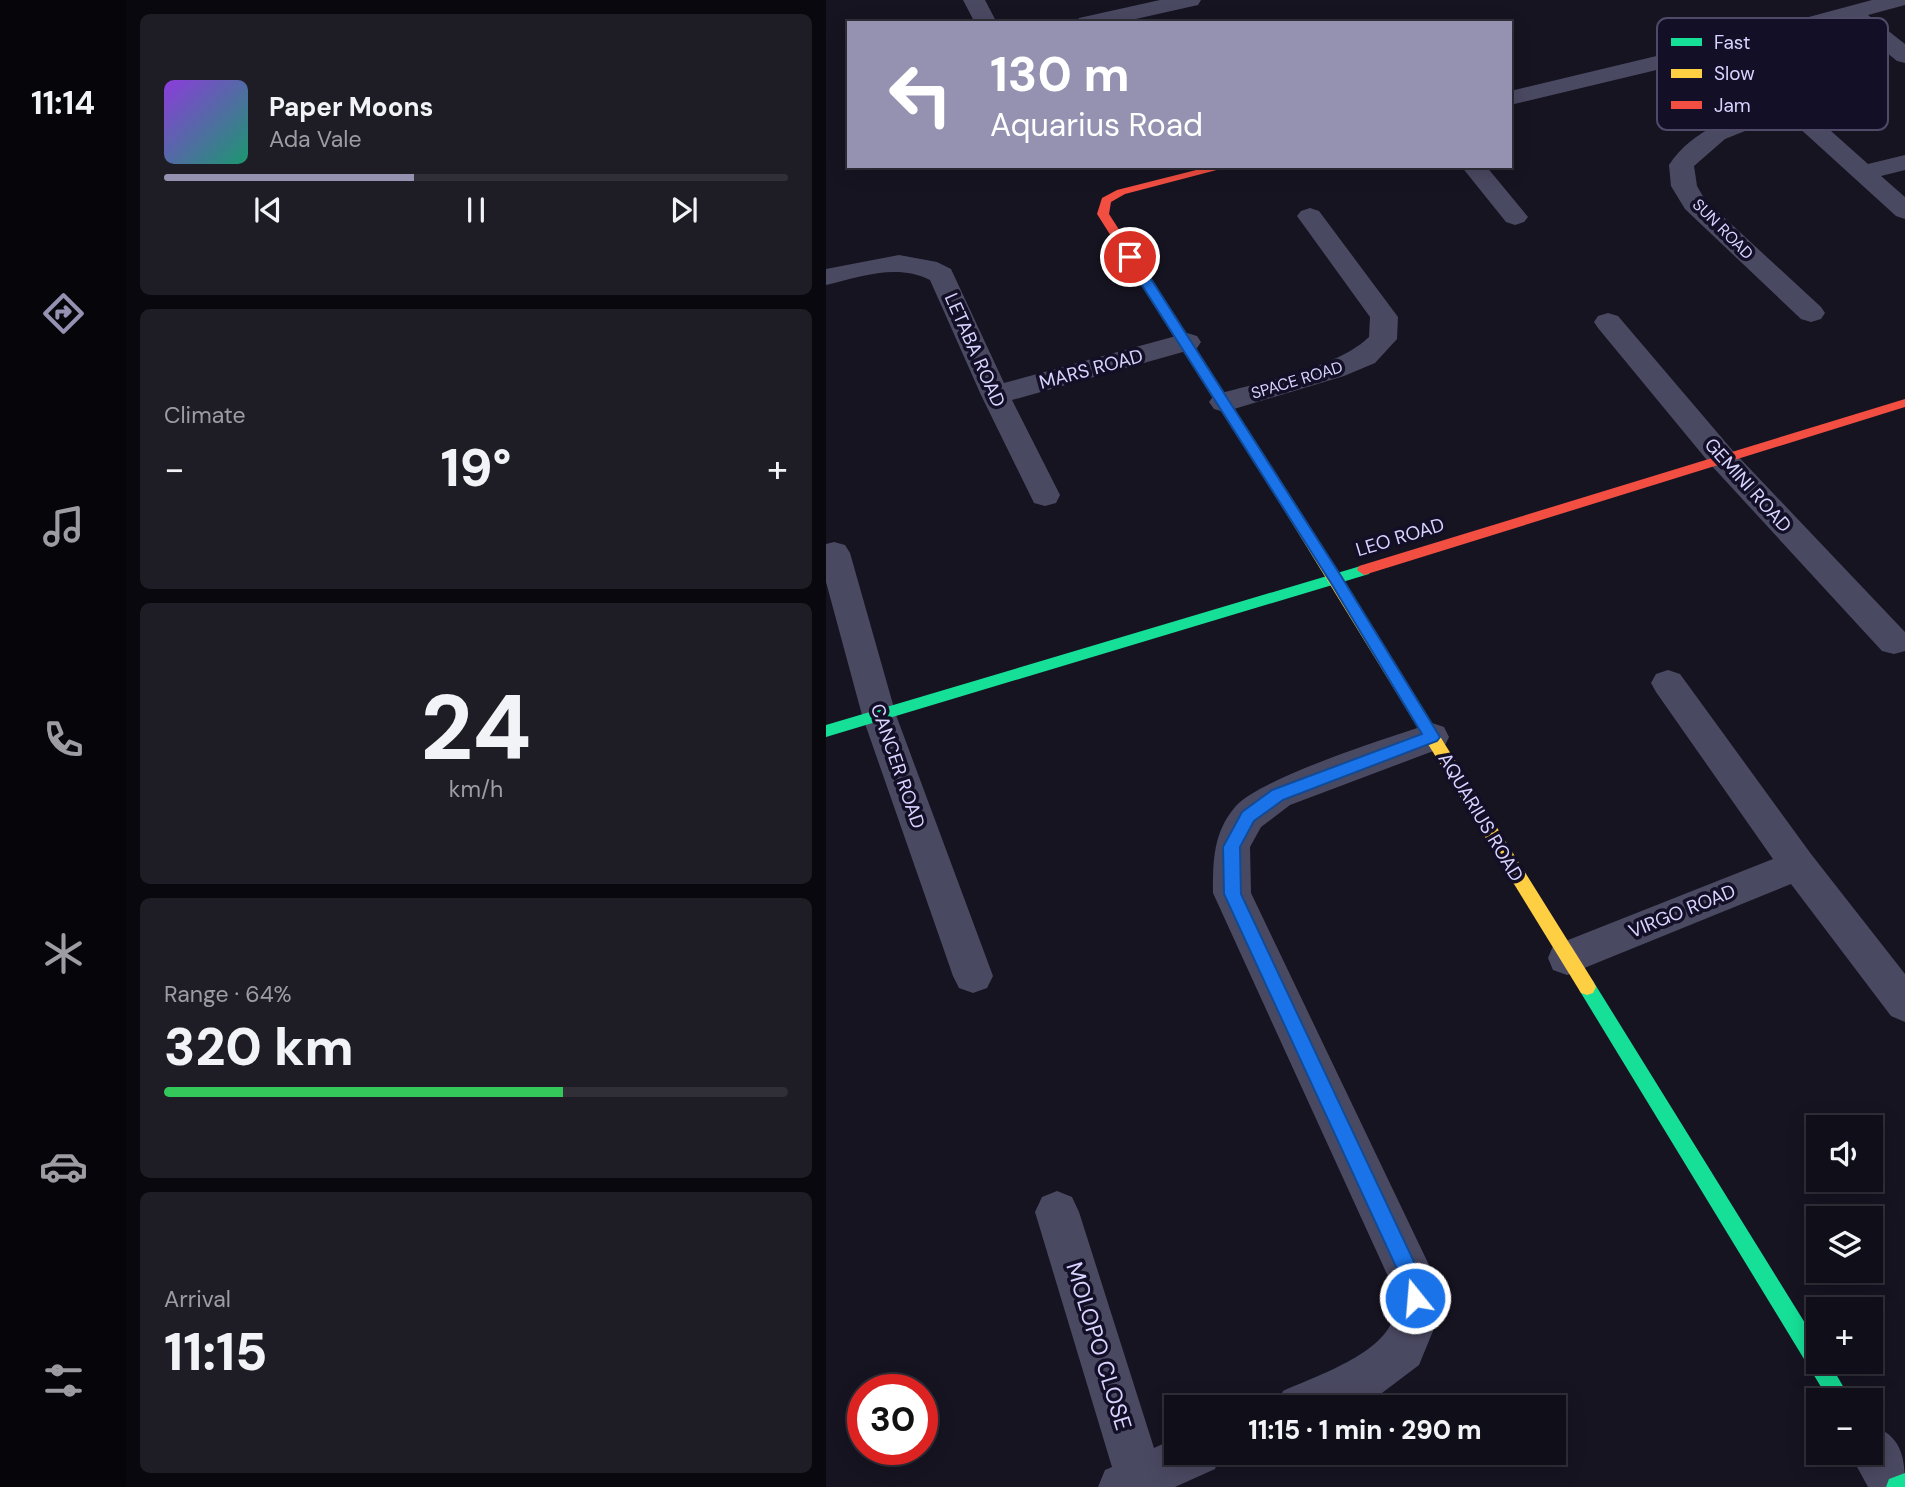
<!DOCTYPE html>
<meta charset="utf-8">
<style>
body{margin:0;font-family:"DM Sans",sans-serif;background:#1e1d26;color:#f1f3f6;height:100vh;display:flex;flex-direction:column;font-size:26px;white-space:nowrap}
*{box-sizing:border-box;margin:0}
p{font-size:23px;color:#9c9ca2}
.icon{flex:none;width:38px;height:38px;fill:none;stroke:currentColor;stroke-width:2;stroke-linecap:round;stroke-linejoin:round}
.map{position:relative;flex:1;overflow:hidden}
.panel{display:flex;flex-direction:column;gap:14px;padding:14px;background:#09080e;width:700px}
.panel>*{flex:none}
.hud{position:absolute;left:21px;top:21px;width:665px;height:147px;border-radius:0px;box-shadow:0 4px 18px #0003,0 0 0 2px #302f38;background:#9591b1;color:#fff;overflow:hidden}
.controls{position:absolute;left:980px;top:1115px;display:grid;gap:14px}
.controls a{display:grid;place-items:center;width:77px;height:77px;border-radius:0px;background:#100f19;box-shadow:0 4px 18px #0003,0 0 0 2px #302f38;font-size:35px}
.speed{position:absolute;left:21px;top:1374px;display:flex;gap:14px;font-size:35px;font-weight:700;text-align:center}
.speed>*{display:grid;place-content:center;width:91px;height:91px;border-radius:50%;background:#100f19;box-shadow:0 4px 18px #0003,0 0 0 2px #302f38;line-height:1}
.speed .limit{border:10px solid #d22;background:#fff;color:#111}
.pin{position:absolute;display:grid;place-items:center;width:60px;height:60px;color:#fff;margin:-30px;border:4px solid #fff;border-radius:50%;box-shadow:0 2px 7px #0007}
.me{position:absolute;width:77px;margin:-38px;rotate:343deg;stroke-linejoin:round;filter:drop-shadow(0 0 5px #0008)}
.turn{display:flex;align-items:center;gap:24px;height:147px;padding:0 28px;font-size:32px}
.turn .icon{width:91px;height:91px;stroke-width:2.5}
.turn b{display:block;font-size:49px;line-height:60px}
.big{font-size:52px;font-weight:800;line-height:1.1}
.panel .card{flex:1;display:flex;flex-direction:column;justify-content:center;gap:10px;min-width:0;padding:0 24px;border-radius:10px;background:#1e1d26}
.panel .dial{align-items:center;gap:0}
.dial b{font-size:91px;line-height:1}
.song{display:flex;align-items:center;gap:21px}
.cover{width:84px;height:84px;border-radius:10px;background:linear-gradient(135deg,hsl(270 70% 55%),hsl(160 70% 35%))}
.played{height:7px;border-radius:4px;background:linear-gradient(90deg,#9591b1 40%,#302f38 40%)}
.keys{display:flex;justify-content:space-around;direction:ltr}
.heat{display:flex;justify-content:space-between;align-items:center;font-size:38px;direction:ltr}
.charge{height:10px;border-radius:5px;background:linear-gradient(90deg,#34c759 64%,#302f38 0)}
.trip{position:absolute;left:338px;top:1395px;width:402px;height:70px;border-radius:0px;background:#100f19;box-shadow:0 4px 18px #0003,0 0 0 2px #302f38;font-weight:800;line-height:70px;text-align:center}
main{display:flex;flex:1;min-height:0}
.tabs{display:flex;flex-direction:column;width:126px;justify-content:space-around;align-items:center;background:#06060a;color:#9c9ca2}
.tabs .icon{width:49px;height:49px}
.tabs .active{color:#9591b1}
.tabs b{font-size:32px;color:#f1f3f6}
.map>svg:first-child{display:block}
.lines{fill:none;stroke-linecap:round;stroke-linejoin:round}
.street{fill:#4a4962;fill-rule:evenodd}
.fast{fill:#16e098;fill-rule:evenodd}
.slow{fill:#ffcf43;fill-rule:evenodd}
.jam{fill:#f24e42;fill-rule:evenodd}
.route{fill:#1a73e8;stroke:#114b97;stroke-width:2}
.labels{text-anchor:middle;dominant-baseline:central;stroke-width:7;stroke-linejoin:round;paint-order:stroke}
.far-street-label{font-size:16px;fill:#d9d4ff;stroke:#130f26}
.street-label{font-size:19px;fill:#d9d4ff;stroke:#130f26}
.near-street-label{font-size:23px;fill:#d9d4ff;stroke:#130f26}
.key{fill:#130f26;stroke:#4e4a67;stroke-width:2}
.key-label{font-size:19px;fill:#d9d4ff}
</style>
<main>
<nav class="tabs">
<b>11:14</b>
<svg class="icon active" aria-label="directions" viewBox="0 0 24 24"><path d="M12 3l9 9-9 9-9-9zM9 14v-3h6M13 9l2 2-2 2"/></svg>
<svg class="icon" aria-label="music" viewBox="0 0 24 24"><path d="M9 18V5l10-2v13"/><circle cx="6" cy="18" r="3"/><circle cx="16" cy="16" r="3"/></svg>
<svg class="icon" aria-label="phone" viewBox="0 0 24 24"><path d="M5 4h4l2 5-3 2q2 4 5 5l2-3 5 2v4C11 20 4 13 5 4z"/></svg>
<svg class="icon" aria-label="climate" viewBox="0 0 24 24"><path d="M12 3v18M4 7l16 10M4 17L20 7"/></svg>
<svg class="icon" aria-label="car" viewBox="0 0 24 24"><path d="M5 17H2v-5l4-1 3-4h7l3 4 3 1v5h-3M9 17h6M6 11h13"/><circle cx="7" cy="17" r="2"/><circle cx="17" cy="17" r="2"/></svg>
<svg class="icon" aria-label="filters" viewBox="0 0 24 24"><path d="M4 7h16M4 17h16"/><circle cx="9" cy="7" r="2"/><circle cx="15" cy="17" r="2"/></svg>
</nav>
<section class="panel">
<div class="card">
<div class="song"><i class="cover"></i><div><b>Paper Moons</b><p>Ada Vale</p></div></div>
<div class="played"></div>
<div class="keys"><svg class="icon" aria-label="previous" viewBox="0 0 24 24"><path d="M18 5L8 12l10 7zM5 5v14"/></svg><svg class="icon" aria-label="pause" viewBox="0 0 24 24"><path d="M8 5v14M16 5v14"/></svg><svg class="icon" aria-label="next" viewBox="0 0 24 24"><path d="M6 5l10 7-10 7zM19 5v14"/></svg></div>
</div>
<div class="card"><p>Climate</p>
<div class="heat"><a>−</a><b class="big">19°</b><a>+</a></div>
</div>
<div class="card dial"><b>24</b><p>km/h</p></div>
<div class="card"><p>Range · 64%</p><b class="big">320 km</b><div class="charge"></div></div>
<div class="card"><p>Arrival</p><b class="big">11:15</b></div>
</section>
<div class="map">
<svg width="1079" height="1487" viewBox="0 0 1079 1487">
<rect width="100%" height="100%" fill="#161421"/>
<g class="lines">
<path class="street" d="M137,0H159L171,23H149Z
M334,0H375L372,5L292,23H250L253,18Z
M1046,0H1079V5L1042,15L1079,44V63L1071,61L1021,20L914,50L1042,164L1079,155V170L1055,176L1079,197V219L1070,216L959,115L899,139L868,166L871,186L879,200L995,307L999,313L995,319L985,322L975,319L859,209L845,186L843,165C867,129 907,117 946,103L893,55L684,105V91L893,41Z
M635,166H660L702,217L698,222L689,225L680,222Z
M484,208L493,211L572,317L571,339L549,363L518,376L398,412L388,409L383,402L388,395C433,382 510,369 543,337L544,317L471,216L475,211Z
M73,255L111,262L125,269L178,383L361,333L371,336L375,342L371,348L186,400L234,495L230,503L219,506L208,503L155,395L104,280C71,263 34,277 0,285V269Z
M782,313L792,316L907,451L1079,632V651L1068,654L1056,651L885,465L772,328L768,322L772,316Z
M8,542L19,545L24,553L70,715L167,976L161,988L147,993L133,988L127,976L36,715L0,582V544Z
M842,670L854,674L985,854L1079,974V1022L1065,1016L965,884L741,975L727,970L722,958L727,946L947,859L830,692L825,683L830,674Z
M606,723L618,727L623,737L618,747L464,805L435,827L424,847L425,893L603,1265L609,1281L614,1314L593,1365L556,1393L526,1407H450L457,1391C490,1376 558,1354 568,1316C571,1307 567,1293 565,1283L387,893C387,861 387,833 409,807C433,778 565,737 606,723Z
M231,1191L246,1197L253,1212L328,1448L350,1438V1452H395L389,1469L349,1487H272L279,1470L286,1467L209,1212L216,1197Z
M1045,1425C1076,1436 1079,1457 1079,1487H1042L1023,1452H1045Z"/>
<path class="fast" d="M538,565L543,566L545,570L543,574L0,737V725Z
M761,979L767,981L992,1344V1362H1003L1025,1400H1003L755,993L752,987L755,981Z
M1079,1473V1487H1060L1063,1479Z"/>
<path class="slow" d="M443,469L448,471L767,981L770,987L767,993L761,995L755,993L436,474Z"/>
<path class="jam" d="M386,166H406L299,194L285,202L283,214L450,474L443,479L438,477L271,214L276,198L291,190Z
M1079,399V407L538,575L531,570L533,566Z"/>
</g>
<path class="route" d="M304,253L311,257L515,576L614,737L611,741L457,800L428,821L414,847L415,894L597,1281L600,1298L597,1305L589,1308L582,1305L577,1282L398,894L397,847L416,812L446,790L596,734L505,583L298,257Z"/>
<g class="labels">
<g class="far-street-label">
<text transform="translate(897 229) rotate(45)">SUN ROAD</text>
<text transform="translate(471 380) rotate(-17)">SPACE ROAD</text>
</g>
<g class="street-label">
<text transform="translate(149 350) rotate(66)">LETABA ROAD</text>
<text transform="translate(265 369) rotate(-15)">MARS ROAD</text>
<text transform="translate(922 485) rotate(48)">GEMINI ROAD</text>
<text transform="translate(574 537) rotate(-17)">LEO ROAD</text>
<text transform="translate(72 766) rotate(71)">CANCER ROAD</text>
<text transform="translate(655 817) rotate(59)">AQUARIUS ROAD</text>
<text transform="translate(856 911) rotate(-22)">VIRGO ROAD</text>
</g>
<g class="near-street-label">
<text transform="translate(273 1346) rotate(73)">MOLOPO CLOSE</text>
</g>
</g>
<rect x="831" y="18" width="231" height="112" rx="10" class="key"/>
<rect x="845" y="38" width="31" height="8" fill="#16e098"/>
<rect x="845" y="69" width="31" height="9" fill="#ffcf43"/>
<rect x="845" y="101" width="31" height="8" fill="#f24e42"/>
<g class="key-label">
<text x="888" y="49">Fast</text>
<text x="888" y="80">Slow</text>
<text x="888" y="112">Jam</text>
</g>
</svg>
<div class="controls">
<a><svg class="icon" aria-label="sound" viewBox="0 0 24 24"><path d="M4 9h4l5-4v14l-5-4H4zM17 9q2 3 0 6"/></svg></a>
<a><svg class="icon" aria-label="layers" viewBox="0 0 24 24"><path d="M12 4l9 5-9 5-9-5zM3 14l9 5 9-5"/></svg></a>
<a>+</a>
<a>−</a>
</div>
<div class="speed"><div class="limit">30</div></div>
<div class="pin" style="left:304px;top:257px;background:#d93025"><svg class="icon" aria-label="arrive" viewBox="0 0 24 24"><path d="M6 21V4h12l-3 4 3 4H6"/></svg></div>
<svg class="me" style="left:589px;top:1298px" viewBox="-20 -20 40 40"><circle r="17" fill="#1a73e8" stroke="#fff" stroke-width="3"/><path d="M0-11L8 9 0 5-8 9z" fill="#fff"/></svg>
<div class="trip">11:15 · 1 min · 290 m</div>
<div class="hud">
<div class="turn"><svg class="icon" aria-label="left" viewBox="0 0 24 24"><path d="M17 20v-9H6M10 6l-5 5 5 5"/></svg><div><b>130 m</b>Aquarius Road</div></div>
</div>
</div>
</main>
